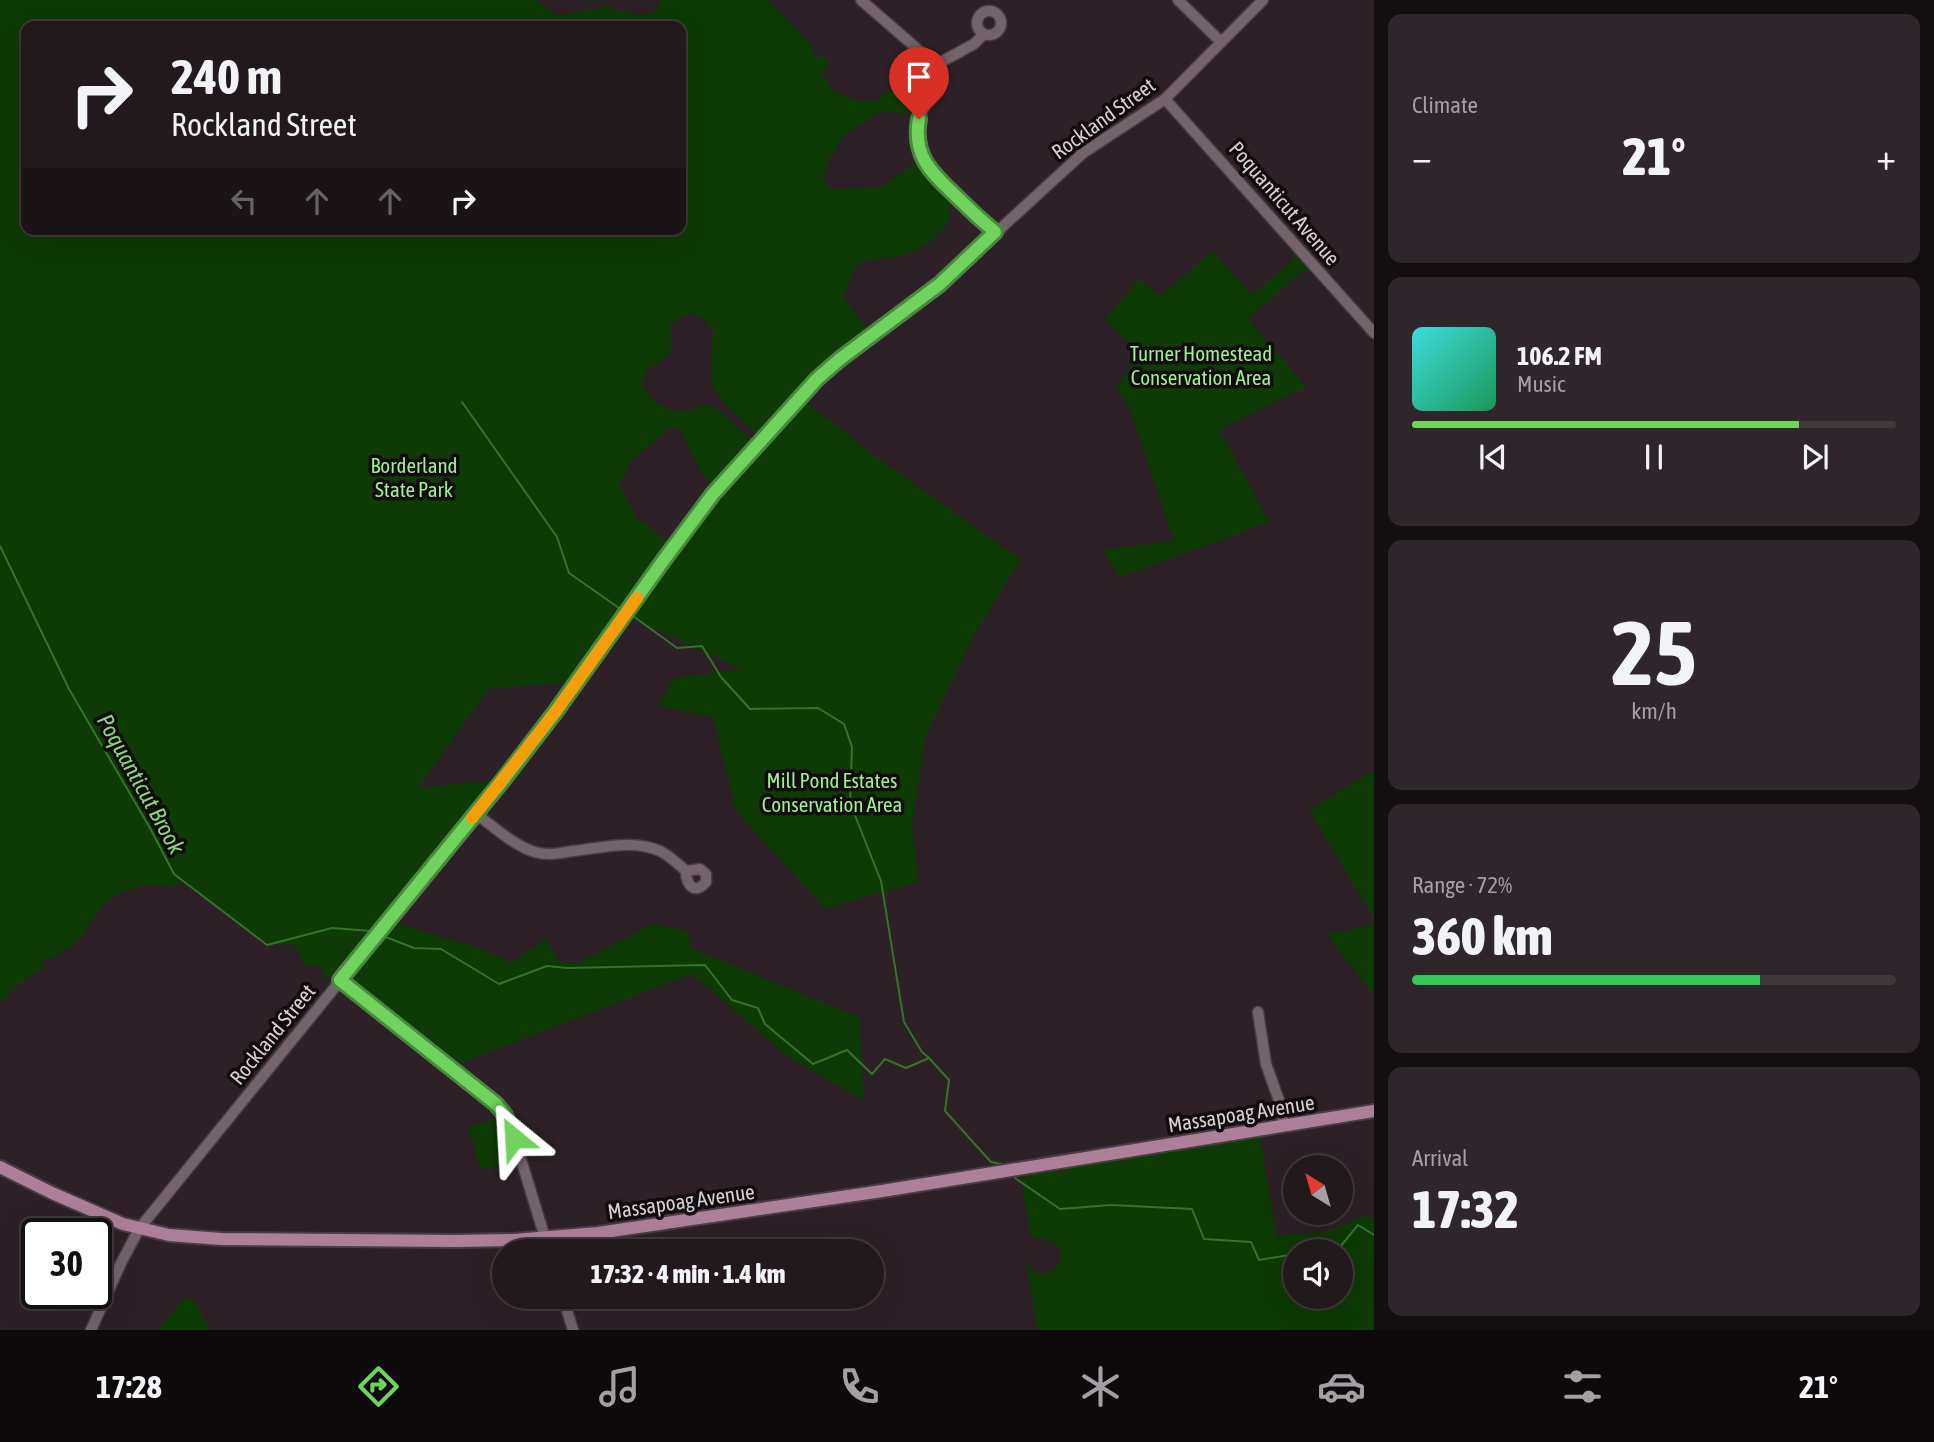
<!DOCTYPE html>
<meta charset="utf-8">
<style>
body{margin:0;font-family:"Asap Condensed",sans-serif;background:#2e262a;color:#f1f3f6;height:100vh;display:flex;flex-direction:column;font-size:26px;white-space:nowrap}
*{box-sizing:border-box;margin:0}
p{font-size:23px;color:#a2a0a4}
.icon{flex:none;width:38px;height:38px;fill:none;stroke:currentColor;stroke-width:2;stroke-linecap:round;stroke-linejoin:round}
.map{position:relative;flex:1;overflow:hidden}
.side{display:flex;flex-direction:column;gap:14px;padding:14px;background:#130e10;width:560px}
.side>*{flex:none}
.guide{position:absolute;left:21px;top:21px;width:665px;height:214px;border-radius:14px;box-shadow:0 7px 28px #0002,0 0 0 2px #3f383b;background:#22191d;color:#f1f3f6;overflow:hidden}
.needle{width:46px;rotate:323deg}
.buttons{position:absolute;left:1283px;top:1155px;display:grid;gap:14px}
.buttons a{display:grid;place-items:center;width:70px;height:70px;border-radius:50%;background:#22191d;box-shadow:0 7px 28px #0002,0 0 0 2px #3f383b;font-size:35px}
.speed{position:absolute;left:21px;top:1218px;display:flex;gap:14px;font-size:35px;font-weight:700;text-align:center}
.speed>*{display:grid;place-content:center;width:91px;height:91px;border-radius:50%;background:#22191d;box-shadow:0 7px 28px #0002,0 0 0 2px #3f383b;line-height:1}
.speed .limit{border:4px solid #111;border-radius:10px;background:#fff;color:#111}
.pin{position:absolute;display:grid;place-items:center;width:60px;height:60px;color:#fff;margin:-72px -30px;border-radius:50% 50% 50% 0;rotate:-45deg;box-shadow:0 0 7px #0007}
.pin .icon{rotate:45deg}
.me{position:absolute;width:77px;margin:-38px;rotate:333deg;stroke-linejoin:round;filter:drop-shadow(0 0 5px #0008)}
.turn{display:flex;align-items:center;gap:24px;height:147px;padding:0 35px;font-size:32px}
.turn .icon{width:91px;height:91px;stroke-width:2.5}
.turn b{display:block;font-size:49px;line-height:60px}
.lanes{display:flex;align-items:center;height:66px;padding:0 35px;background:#0003;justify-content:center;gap:35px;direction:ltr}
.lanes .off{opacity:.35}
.big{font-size:52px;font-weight:800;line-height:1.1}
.side .card{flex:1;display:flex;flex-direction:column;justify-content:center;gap:10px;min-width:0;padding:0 24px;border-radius:14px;background:#2e262a}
.side .dial{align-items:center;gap:0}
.dial b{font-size:91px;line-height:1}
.song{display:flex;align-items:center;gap:21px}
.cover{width:84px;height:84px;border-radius:10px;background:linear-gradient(135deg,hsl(180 70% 55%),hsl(150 70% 35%))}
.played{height:7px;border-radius:4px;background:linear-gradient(90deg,#70d35e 80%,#3f383b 80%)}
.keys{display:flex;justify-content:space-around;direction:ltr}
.heat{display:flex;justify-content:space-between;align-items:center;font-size:38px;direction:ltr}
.charge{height:10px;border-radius:5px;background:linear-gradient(90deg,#34c759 72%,#3f383b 0)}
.trip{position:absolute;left:492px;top:1239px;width:392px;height:70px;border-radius:35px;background:#22191d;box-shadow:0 7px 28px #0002,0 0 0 2px #3f383b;font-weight:800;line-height:70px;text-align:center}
.menu{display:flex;height:112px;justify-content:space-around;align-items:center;background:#0e0a0c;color:#a2a0a4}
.menu .icon{width:49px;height:49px}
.menu .on{color:#70d35e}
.menu b{font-size:32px;color:#f1f3f6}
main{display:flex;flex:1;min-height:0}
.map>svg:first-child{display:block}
.green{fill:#0e3a05;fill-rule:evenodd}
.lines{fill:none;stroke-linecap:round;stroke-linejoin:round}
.stream{stroke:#35722a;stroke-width:2}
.minor-casing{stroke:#483d43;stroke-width:13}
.major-casing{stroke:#483d43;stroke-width:16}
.minor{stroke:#73646c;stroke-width:10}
.major{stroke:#ad7f98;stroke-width:12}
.route-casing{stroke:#49893d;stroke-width:18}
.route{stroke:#70d35e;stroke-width:12}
.slow{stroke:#f59e0b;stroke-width:12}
.labels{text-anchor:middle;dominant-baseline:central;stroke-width:7;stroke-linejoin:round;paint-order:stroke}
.street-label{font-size:21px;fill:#d8d0d4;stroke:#120c0f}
.park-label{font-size:21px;fill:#9df08e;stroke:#120c0f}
.water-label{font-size:23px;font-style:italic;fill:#88da7a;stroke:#120c0f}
</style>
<main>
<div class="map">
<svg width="1374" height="1330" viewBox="0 0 1374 1330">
<rect width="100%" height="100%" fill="#2d2127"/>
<path class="green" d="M0,0H537L555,16L580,12L606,6L635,15L654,13L662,0H768L813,46L815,57C821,57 828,56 829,63L822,75L836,93L854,100L875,102L918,66C929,83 922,98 912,114L881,111L843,137L828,161L824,179L828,189L882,187L918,161L936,188L949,202L950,217L945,228L929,243L905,256L864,261L855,267L844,297L864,325L865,334L827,363L794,395L758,436C744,422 716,400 712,381C709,365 712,347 714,331C698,309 690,310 670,326C670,333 672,338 672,344C672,357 654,365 645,372L642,385C651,403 669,414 691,410C698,409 704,404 711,406C723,409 743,433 752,442L730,471L712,488L696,462L682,433L674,427L666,431L629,464L620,486L636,517L667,541L654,559L655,561L570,682L489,689L418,788L495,781L352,956L348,955L328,979H326L321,967L312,964L305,967L295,947L290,944H269L181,881L174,887C146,882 118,888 98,911C92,918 89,927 84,934C79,942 70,946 63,952C56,957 52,959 43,960L41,962L44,968L21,982L0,1004ZM26,26H681V229H26Z
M1213,251L1252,295L1293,260V251L1311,272L1303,271L1248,319L1306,387L1219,430L1270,522L1119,578L1103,550L1174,541L1130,409L1117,389L1137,352L1105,320L1139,279L1161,296Z
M806,402L879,459L1021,560L977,630L925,737L912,827L919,882L825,909L736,811L713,717L658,706L674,678L742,669L631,618L712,506Z
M1374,770V919L1309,810Z
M394,923L482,949L511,963L546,939L559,962L577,964L651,925L689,931L691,948L859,1017L864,1101L784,1054L692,974L459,1064L349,979Z
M1374,925V996L1327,934Z
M502,1118L515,1161L481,1170L468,1127Z
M1260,1137L1276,1235L1322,1233L1365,1216L1374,1219V1330H1037L1026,1261L1033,1271L1046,1274C1060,1270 1068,1252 1053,1242C1046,1237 1038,1241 1031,1236L1021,1176ZM1295,1251H1340V1297H1295Z
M186,1297L196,1302L210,1330H157Z"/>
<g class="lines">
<path class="stream" d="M462,402L557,537L569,573L619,608
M0,546L69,689L150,828L174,874L267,945L332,928L371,931
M633,616L677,648L702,646L721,677L750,709L818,708L844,724L852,747L850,803L881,881L904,1022L922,1052L929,1058L949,1080L945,1111L991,1162L1006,1165
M383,936L414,948L441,949L499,984L547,966L567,968L705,965L732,1000L758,1008L765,1024L813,1064L847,1050L872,1074L885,1059L906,1068L929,1058
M1015,1178L1060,1209L1111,1205L1192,1209L1204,1239L1251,1242L1259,1260L1295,1254
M1314,1251L1340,1247L1358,1225L1374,1235"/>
<defs>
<path id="minor" d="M861,0L922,53L930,68L932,87L919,119L916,132L918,145L923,158L932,174L995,232
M1178,0L1221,42
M977 23a12 12 0 1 1 24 0a12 12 0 1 1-24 0Z
M930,68L974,44L984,34
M1165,99L1374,333
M476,814C493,826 516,847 535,852C548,856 561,853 573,851C600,848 634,839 660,851C670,856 678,864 686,871C686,884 694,896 706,882V874L700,869L686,871
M340,980L496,1104L505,1115L512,1130L549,1251
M1258,1012L1266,1064L1281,1106L1284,1126
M563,1297L573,1330
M91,1330L121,1263L139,1229L503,780L556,711L663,560L710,499L817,379L840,359L940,284L1083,153L1165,99L1263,0"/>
<path id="major" d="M0,1167L52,1193L123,1224L169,1235L221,1239L457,1241L514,1240L598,1233L882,1191L1374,1111"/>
</defs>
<use href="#minor" class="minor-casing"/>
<use href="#major" class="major-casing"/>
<use href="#minor" class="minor"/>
<use href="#major" class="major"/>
</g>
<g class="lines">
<defs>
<path id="route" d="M514,1138L505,1115L496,1104L340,980L503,780L556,711L663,561L713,494L817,379L840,359L940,284L995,232C982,221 970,210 958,198C933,174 912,157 919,119"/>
</defs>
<use href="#route" class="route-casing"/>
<use href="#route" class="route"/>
<path class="slow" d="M472,818L556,711L637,598"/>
</g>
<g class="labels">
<g class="street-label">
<text transform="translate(1103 118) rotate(-36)">Rockland Street</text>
<text transform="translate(1285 203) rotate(49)">Poquanticut Avenue</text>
<text transform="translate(272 1034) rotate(-51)">Rockland Street</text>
<text transform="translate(1241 1113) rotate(-9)">Massapoag Avenue</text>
<text transform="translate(681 1201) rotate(-8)">Massapoag Avenue</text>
</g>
<g class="park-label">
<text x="1201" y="353">Turner Homestead<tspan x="1201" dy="24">Conservation Area</tspan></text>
<text x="414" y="465">Borderland<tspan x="414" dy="24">State Park</tspan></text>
<text x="832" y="780">Mill Pond Estates<tspan x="832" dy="24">Conservation Area</tspan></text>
</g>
<g class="water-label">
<text transform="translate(141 784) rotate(61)">Poquanticut Brook</text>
</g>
</g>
</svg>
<div class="buttons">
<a><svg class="needle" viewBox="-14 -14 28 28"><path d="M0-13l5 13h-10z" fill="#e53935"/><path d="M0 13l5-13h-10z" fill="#a2a0a4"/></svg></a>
<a><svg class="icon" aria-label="sound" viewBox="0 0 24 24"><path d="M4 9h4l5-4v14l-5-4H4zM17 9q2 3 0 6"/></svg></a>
</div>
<div class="speed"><div class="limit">30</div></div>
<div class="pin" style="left:919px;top:119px;background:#d93025"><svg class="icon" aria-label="arrive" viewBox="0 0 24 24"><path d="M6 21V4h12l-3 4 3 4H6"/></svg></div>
<svg class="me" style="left:514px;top:1138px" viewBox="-20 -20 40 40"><path d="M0-17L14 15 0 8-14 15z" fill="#70d35e" stroke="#fff" stroke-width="4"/></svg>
<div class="trip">17:32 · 4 min · 1.4 km</div>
<div class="guide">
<div class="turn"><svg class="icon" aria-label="right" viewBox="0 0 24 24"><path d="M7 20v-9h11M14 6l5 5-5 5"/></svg><div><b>240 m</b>Rockland Street</div></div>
<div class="lanes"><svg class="icon off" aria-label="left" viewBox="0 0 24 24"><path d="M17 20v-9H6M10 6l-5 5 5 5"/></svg><svg class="icon off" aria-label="ahead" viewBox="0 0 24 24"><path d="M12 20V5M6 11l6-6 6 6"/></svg><svg class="icon off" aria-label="ahead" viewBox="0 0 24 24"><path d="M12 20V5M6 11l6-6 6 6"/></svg><svg class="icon" aria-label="right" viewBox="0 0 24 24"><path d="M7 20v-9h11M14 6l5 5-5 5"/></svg></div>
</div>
</div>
<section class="side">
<div class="card"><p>Climate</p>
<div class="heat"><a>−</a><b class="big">21°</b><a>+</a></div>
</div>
<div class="card">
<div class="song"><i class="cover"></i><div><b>106.2 FM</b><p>Music</p></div></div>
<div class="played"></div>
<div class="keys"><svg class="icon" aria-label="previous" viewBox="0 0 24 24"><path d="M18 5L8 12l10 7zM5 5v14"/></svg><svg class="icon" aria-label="pause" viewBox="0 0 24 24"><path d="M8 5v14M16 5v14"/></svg><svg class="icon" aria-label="next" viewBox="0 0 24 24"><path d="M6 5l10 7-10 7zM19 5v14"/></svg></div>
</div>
<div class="card dial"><b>25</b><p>km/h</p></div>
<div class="card"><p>Range · 72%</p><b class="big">360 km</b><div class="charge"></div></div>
<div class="card"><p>Arrival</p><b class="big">17:32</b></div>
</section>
</main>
<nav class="menu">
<b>17:28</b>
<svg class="icon on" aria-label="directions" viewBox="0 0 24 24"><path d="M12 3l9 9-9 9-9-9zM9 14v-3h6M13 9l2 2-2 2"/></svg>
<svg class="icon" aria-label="music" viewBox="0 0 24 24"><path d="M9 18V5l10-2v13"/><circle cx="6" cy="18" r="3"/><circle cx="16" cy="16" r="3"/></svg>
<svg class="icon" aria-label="phone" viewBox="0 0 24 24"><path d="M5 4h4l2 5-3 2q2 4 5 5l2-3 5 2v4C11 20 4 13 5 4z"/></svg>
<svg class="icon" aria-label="climate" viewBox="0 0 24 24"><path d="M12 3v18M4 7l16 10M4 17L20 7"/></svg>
<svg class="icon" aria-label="car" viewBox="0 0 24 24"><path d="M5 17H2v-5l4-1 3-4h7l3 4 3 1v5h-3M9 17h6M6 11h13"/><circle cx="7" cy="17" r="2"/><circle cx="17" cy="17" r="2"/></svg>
<svg class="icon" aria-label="filters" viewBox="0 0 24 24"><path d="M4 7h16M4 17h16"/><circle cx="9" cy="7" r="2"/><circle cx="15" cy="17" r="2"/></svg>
<b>21°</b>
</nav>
